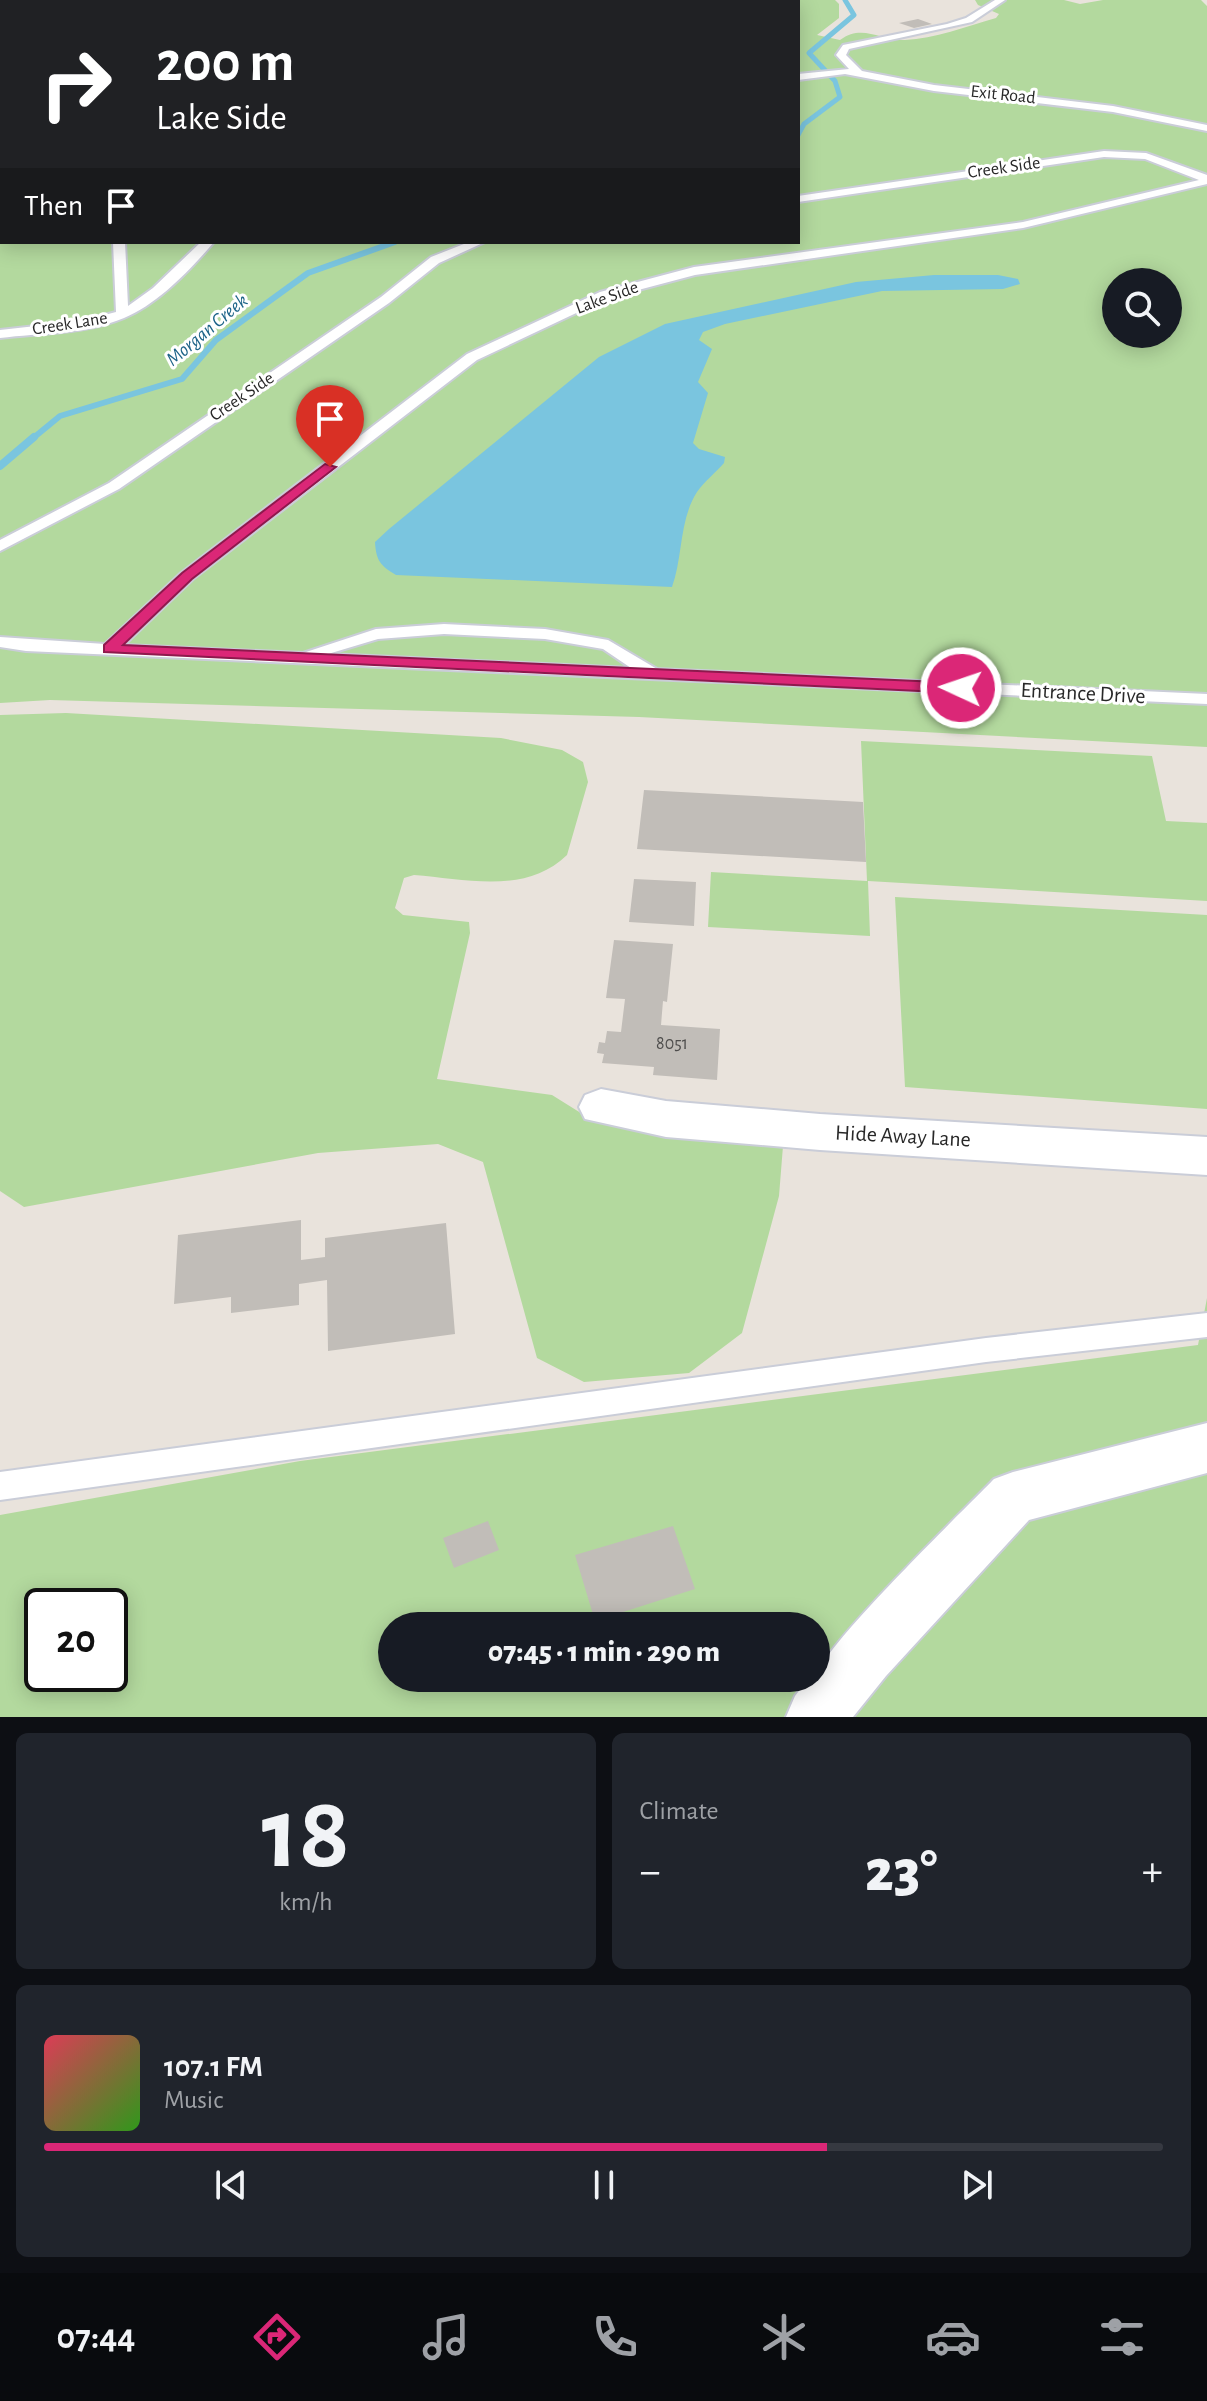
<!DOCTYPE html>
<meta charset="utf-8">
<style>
body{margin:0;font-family:"Alegreya Sans",sans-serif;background:#20242c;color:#f1f3f6;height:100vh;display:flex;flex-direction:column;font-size:30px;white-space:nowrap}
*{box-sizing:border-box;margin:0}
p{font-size:26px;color:#9ea1a6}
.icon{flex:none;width:44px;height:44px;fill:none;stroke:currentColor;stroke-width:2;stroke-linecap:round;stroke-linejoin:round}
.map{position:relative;height:1717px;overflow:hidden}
.details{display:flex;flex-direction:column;gap:16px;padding:16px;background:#0d0f14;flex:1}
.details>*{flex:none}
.guide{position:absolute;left:0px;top:0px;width:800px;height:244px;box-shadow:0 4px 20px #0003;background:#202124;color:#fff;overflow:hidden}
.tools{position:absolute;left:1102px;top:268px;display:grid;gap:16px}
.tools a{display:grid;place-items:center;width:80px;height:80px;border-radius:50%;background:#171b24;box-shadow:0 4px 20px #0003;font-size:40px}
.speed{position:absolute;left:24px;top:1588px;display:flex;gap:16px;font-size:40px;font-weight:700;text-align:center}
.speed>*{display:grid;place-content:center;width:104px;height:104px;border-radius:50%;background:#171b24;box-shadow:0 4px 20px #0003;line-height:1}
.speed .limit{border:4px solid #111;border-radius:12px;background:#fff;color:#111}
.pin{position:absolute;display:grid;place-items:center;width:68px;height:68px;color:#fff;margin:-82px -34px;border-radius:50% 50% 50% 0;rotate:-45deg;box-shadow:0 0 8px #0007}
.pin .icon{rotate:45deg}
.me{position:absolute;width:88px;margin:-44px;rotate:273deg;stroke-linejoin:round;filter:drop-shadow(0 0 6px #0008)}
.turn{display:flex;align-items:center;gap:28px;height:168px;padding:0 24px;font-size:36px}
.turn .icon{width:104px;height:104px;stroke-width:2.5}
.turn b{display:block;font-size:56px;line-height:68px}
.then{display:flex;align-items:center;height:76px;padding:0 24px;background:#0003;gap:16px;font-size:30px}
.big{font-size:60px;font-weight:800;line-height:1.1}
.details .card{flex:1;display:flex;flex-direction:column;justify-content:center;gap:12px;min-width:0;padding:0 28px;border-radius:12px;background:#20242c}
.details .dial{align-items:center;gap:0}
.dial b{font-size:104px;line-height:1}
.song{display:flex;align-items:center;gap:24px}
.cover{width:96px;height:96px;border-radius:12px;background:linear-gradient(135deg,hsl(350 70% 55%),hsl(110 70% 35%))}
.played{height:8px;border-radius:4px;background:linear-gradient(90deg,#db2777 70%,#363941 70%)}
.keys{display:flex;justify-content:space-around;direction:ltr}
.heat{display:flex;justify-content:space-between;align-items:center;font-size:44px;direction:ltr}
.details .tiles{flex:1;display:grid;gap:16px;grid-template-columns:1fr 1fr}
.card:last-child{grid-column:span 2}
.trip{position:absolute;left:378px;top:1612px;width:452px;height:80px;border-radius:40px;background:#171b24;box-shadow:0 4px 20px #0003;font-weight:800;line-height:80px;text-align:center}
.tab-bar{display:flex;height:128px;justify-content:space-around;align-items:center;background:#090b0e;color:#9ea1a6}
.tab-bar .icon{width:56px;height:56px}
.tab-bar .selected{color:#db2777}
.tab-bar b{font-size:36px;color:#f1f3f6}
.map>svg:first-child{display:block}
.green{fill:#b3d99e;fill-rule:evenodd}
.water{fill:#7ac5df}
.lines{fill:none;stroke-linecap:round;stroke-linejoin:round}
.stream-far2{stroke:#7ac5df;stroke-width:5}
.stream-far1{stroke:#7ac5df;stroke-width:6}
.stream{stroke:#7ac5df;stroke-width:8}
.building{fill:#c1bdb8}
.service-casing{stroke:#cacdd8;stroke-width:4}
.minor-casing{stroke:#cacdd8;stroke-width:4}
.service{fill:#fff;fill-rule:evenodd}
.minor{fill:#fff;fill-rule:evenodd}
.route{fill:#db2777;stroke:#8e194d;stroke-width:2}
.labels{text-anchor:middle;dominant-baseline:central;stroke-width:6;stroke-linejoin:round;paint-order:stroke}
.far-street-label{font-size:18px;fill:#282828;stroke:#fff}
.number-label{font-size:18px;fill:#4e4d4c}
.far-water-label{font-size:20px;font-style:italic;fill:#1d6488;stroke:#fff}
.street-label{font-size:22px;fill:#282828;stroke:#fff}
</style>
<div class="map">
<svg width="1207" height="1717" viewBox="0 0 1207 1717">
<rect width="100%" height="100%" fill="#e9e3dc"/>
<path class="green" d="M0,0H835L839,4V18L817,35L840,40C863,23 880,41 905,40C934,39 967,26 996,18L999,14L978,5L975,0H1064L1080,4L1103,0H1201L1207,6V747L639,717L50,700L0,703ZM2,2H798V242H2ZM1116,282H1168V334H1116Z
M66,713L501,738L562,750L583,762L588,782L567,855C526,895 466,879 414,875L404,878L395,908L403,915L469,922L470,933L437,1079L552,1095L592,1120L631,1130L775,1139L783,1146L779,1196L742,1333L689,1373L584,1382L537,1358L483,1162L438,1144L318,1153L24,1207L0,1191V715Z
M861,741L1152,756L1166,821L1207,823V901L868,881L870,936L708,927L711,872L867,881Z
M895,897L1207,915V1109L905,1087Z
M1207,1298V1717H0V1515L300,1461L1198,1345ZM42,1606H110V1674H42ZM392,1626H816V1678H392Z"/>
<path class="water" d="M934,275H998L1018,279L1020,284L1003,289L882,291L725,324L703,332L699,340L712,349L698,382L708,393L693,443L699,449L725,457L724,463C716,472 704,482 697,492C679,520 683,557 672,587L396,575C381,566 376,561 375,542L389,529L599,357L665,324L856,282Z"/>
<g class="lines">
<path class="stream-far2" d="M798,135L804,124L840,97L835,81L809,53L854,15L845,0"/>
<path class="stream-far1" d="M32,439L60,416L182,379L216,340L308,273L395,242"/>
<path class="stream" d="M0,466L34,437"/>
</g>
<path class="building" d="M918,19L932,24L914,28L899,23Z
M644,790L863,802L866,862L637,849Z
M634,879L696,882L694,926L629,922Z
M614,940L673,944L667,1002L663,1001L661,1025L720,1029L717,1080L653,1075L654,1067L602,1063L604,1054L597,1053L599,1042L605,1043L607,1031L621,1032L625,999L606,998Z
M301,1220V1260L325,1257V1238L446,1223L455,1334L328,1351L327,1280L299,1284V1305L231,1313V1297L174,1304L178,1235Z
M488,1521L499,1550L454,1568L443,1538Z
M673,1526L695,1589L595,1621L575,1555Z"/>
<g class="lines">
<defs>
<path id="service" d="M995,0H1005L972,22L849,49L846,55L862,71L934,85L1113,106L1207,125V131L1113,112L934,91L845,74L798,80V74L849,69L836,55L843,45L947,24L966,18Z
M2,104V111H0V105Z
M0,126H2V135H0Z
M1104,151L1146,153L1207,175V184L1023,228L695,275L608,298L477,360L193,579L124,645L303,653L376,629L444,624L545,629L608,640L657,669L1207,694V704L26,651L0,647V637L105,644L181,573L467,354L600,292L694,267L1023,222L1199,180L1145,159L1104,157L798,202V196ZM444,634L545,639L603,649L631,668L328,654L378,639Z
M0,184H2V190H0Z
M0,229H2V235H0Z
M113,242H125L128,306L153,288L201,242H214C190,270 158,304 124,318C86,334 40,333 0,338V330L81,321L116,312Z
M469,242H485L439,263L389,303L119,489L0,551V540L109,483L381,297L431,257Z
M1207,1313V1337L986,1362L0,1500V1472L986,1338Z"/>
<path id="minor" d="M601,1089L666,1101L820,1114L1207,1137V1175L820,1150L666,1137L585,1119L579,1107L585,1095Z
M1207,1423V1473L1029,1520L886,1676L853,1717H786L795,1696L809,1678H816C816,1653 967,1507 994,1479L1013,1472Z"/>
</defs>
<use href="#service" class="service-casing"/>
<use href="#minor" class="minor-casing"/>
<use href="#service" class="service"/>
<use href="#minor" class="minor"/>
</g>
<path class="route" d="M325,464L336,467L192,579L123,645L961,683L969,688L961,693L104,652V645L182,573Z"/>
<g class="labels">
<g class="far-street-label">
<text transform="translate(1003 95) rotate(6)">Exit Road</text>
<text transform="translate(1004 168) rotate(-8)">Creek Side</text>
<text transform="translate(607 298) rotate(-20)">Lake Side</text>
<text transform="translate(70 324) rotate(-9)">Creek Lane</text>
<text transform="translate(242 397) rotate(-34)">Creek Side</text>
</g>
<g class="number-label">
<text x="672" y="1044">8051</text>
</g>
<g class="far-water-label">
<text transform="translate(207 330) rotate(-40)">Morgan Creek</text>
</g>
<g class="street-label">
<text transform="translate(1083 693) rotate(3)">Entrance Drive</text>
<text transform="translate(903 1136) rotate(3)">Hide Away Lane</text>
</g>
</g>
</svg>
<div class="tools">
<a><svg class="icon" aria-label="search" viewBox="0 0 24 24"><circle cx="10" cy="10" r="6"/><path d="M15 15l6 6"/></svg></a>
</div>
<div class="speed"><div class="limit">20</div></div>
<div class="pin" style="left:330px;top:467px;background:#d93025"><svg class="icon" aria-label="arrive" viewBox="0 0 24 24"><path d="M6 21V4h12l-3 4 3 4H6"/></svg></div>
<svg class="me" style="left:961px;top:688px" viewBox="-20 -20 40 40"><circle r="17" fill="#db2777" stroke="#fff" stroke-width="3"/><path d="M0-11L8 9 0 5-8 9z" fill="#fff"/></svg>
<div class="trip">07:45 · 1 min · 290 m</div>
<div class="guide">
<div class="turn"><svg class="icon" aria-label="right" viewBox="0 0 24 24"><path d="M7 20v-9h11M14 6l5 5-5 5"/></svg><div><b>200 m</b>Lake Side</div></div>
<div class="then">Then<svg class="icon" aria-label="arrive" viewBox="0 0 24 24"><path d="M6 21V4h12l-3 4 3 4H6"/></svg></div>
</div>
</div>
<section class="details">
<div class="tiles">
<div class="card dial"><b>18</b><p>km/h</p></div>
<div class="card"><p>Climate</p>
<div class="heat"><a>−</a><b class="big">23°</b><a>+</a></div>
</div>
<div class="card">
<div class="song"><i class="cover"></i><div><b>107.1 FM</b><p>Music</p></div></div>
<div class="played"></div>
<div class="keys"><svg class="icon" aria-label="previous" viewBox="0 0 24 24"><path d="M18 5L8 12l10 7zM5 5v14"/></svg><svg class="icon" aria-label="pause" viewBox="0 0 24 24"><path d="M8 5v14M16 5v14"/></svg><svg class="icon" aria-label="next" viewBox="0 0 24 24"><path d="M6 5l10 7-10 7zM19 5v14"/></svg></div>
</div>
</div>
</section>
<nav class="tab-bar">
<b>07:44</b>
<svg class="icon selected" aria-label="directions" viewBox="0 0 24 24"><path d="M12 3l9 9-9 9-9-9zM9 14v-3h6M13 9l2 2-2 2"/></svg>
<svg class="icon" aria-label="music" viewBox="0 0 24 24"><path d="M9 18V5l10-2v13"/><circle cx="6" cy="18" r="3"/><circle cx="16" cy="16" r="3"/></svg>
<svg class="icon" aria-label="phone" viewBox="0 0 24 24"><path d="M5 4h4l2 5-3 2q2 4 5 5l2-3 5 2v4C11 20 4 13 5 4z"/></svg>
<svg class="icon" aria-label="climate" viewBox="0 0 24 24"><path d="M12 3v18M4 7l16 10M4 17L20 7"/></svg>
<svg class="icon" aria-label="car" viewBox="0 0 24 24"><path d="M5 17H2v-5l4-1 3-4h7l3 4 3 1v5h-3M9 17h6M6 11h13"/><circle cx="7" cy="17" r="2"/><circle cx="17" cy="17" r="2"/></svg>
<svg class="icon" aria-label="filters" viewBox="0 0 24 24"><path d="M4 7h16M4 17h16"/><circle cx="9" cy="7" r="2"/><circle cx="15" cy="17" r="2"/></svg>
</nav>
